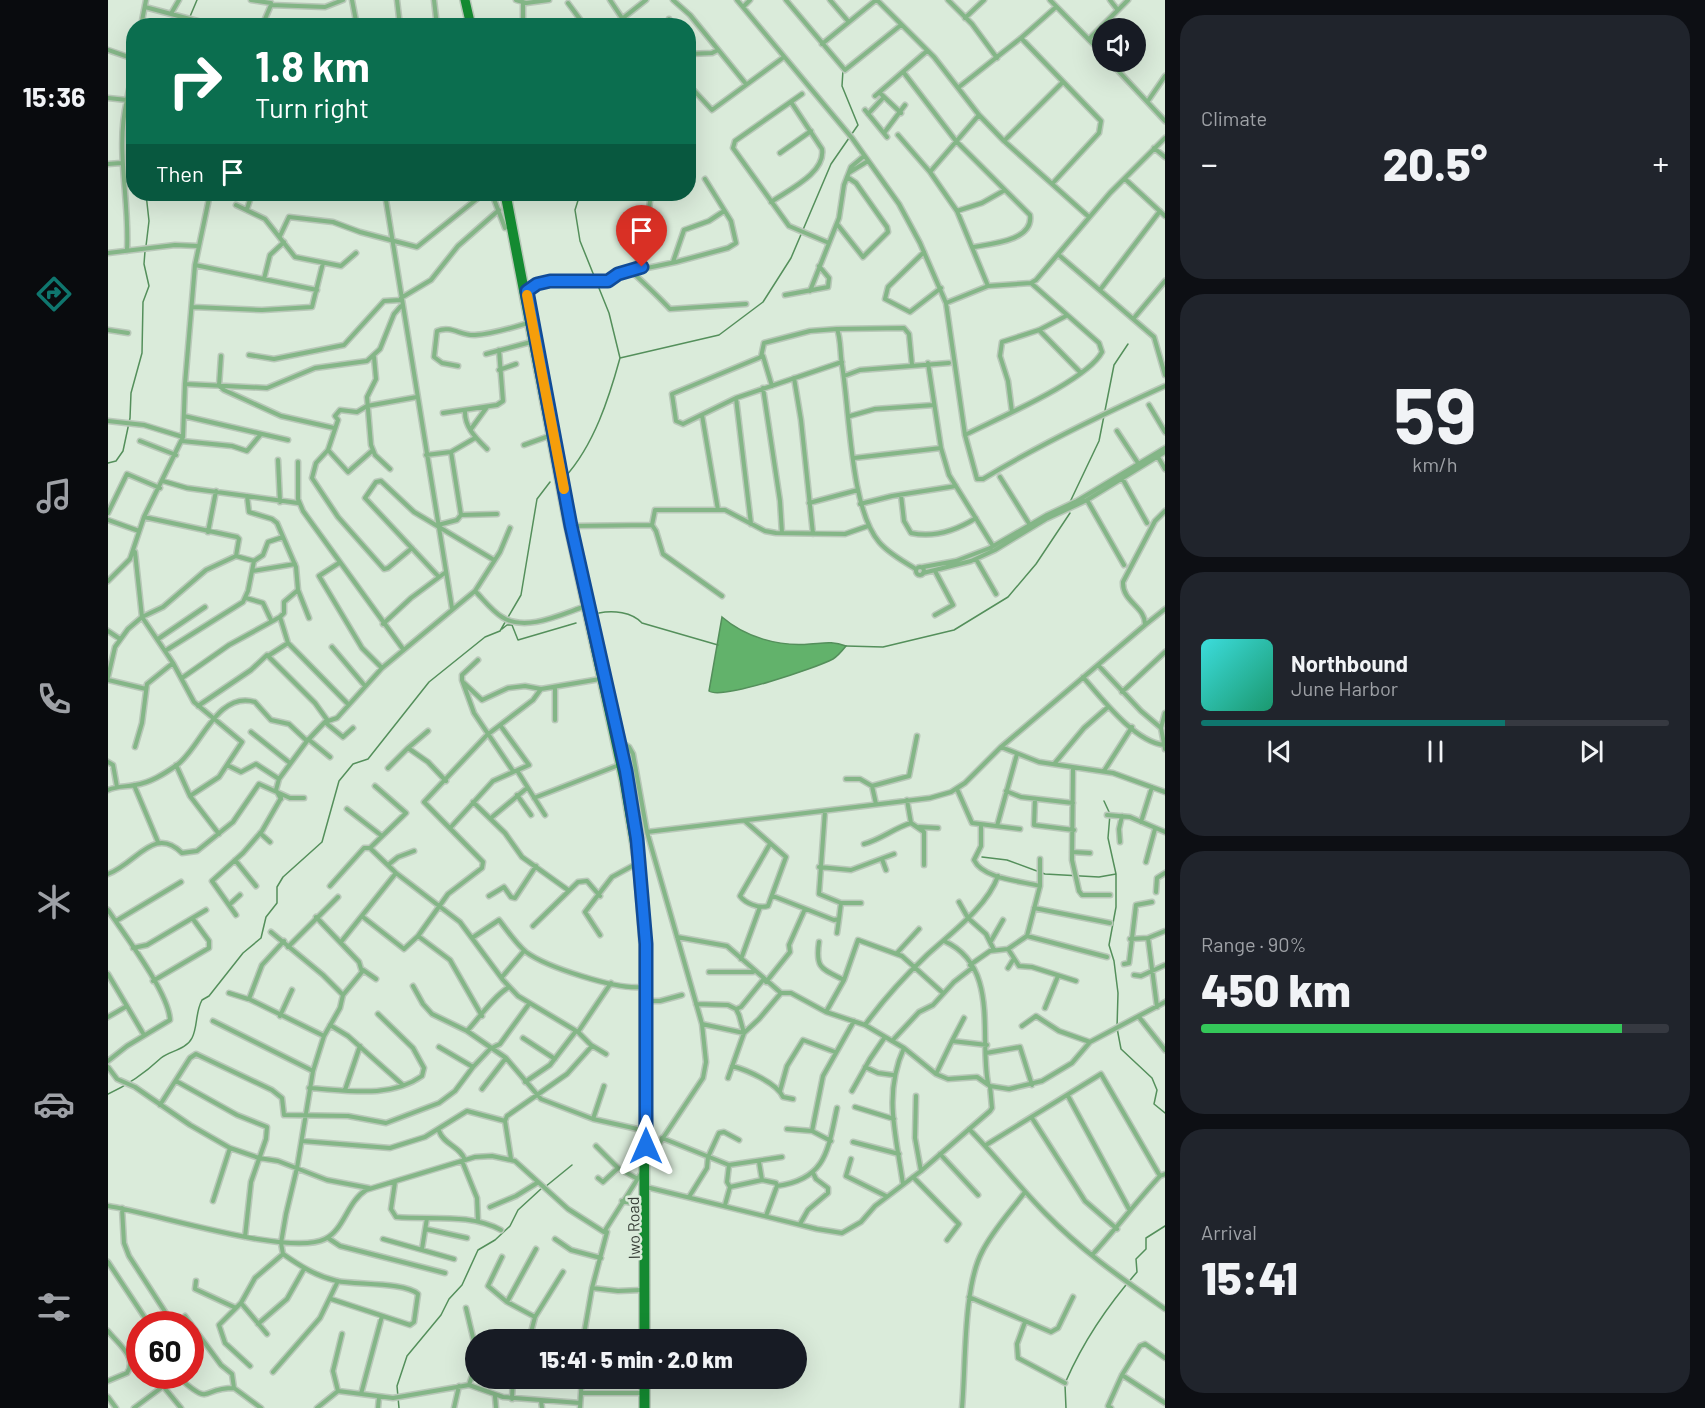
<!DOCTYPE html>
<meta charset="utf-8">
<style>
body{margin:0;font-family:Barlow,sans-serif;background:#20242c;color:#f1f3f6;height:100vh;display:flex;flex-direction:column;font-size:22px;white-space:nowrap}
*{box-sizing:border-box;margin:0}
p{font-size:20px;color:#9ea1a6}
.icon{flex:none;width:33px;height:33px;fill:none;stroke:currentColor;stroke-width:2;stroke-linecap:round;stroke-linejoin:round}
.map{position:relative;flex:1;overflow:hidden}
.side{display:flex;flex-direction:column;gap:15px;padding:15px;background:#0d0f14;width:540px}
.side>*{flex:none}
.guide{position:absolute;left:18px;top:18px;width:570px;height:183px;border-radius:24px;box-shadow:0 6px 24px #0002;background:#0b6e4f;color:#fff;overflow:hidden}
.fabs{position:absolute;left:984px;top:18px;display:grid;gap:12px}
.fabs a{display:grid;place-items:center;width:54px;height:54px;border-radius:50%;background:#171b24;box-shadow:0 6px 24px #0002;font-size:30px}
.speed{position:absolute;left:18px;top:1311px;display:flex;gap:12px;font-size:30px;font-weight:700;text-align:center}
.speed>*{display:grid;place-content:center;width:78px;height:78px;border-radius:50%;background:#171b24;box-shadow:0 6px 24px #0002;line-height:1}
.speed .limit{border:9px solid #d22;background:#fff;color:#111}
.pin{position:absolute;display:grid;place-items:center;width:51px;height:51px;color:#fff;margin:-62px -26px;border-radius:50% 50% 50% 0;rotate:-45deg;box-shadow:0 0 6px #0007}
.pin .icon{rotate:45deg}
.me{position:absolute;width:66px;margin:-33px;rotate:0deg;stroke-linejoin:round;filter:drop-shadow(0 0 4px #0008)}
.turn{display:flex;align-items:center;gap:21px;height:126px;padding:0 30px;font-size:27px}
.turn .icon{width:78px;height:78px;stroke-width:2.5}
.turn b{display:block;font-size:42px;line-height:51px}
.then{display:flex;align-items:center;height:57px;padding:0 30px;background:#0003;gap:12px;font-size:22px}
.big{font-size:45px;font-weight:800;line-height:1.1}
.side .tile{flex:1;display:flex;flex-direction:column;justify-content:center;gap:9px;min-width:0;padding:0 21px;border-radius:24px;background:#20242c}
.side .dial{align-items:center;gap:0}
.dial b{font-size:78px;line-height:1}
.song{display:flex;align-items:center;gap:18px}
.cover{width:72px;height:72px;border-radius:9px;background:linear-gradient(135deg,hsl(180 70% 55%),hsl(160 70% 35%))}
.played{height:6px;border-radius:3px;background:linear-gradient(90deg,#0f766e 65%,#363941 65%)}
.keys{display:flex;justify-content:space-around;direction:ltr}
.heat{display:flex;justify-content:space-between;align-items:center;font-size:33px;direction:ltr}
.charge{height:9px;border-radius:4px;background:linear-gradient(90deg,#34c759 90%,#363941 0)}
.trip{position:absolute;left:357px;top:1329px;width:342px;height:60px;border-radius:30px;background:#171b24;box-shadow:0 6px 24px #0002;font-weight:800;line-height:60px;text-align:center}
main{display:flex;flex:1;min-height:0}
.menu{display:flex;flex-direction:column;width:108px;justify-content:space-around;align-items:center;background:#090b0e;color:#9ea1a6}
.menu .icon{width:42px;height:42px}
.menu .selected{color:#0f766e}
.menu b{font-size:27px;color:#f1f3f6}
.map>svg:first-child{display:block}
.water{fill:#62b26b;stroke:#548f5b;stroke-width:1.5}
.lines{fill:none;stroke-linecap:round;stroke-linejoin:round}
.stream{stroke:#548f5b;stroke-width:1.5}
.minor-casing{stroke:#b9c8b9;stroke-width:7}
.major-casing{stroke:#b9c8b9;stroke-width:8}
.minor{stroke:#84b687;stroke-width:4}
.major{stroke:#148a31;stroke-width:5}
.route-casing{stroke:#114b97;stroke-width:15}
.route{stroke:#1a73e8;stroke-width:10}
.slow{stroke:#f59e0b;stroke-width:10}
.labels{text-anchor:middle;dominant-baseline:central;stroke-width:5;stroke-linejoin:round;paint-order:stroke}
.street-label{font-size:16px;fill:#353c35;stroke:#daebda}
</style>
<main>
<nav class="menu">
<b>15:36</b>
<svg class="icon selected" aria-label="directions" viewBox="0 0 24 24"><path d="M12 3l9 9-9 9-9-9zM9 14v-3h6M13 9l2 2-2 2"/></svg>
<svg class="icon" aria-label="music" viewBox="0 0 24 24"><path d="M9 18V5l10-2v13"/><circle cx="6" cy="18" r="3"/><circle cx="16" cy="16" r="3"/></svg>
<svg class="icon" aria-label="phone" viewBox="0 0 24 24"><path d="M5 4h4l2 5-3 2q2 4 5 5l2-3 5 2v4C11 20 4 13 5 4z"/></svg>
<svg class="icon" aria-label="climate" viewBox="0 0 24 24"><path d="M12 3v18M4 7l16 10M4 17L20 7"/></svg>
<svg class="icon" aria-label="car" viewBox="0 0 24 24"><path d="M5 17H2v-5l4-1 3-4h7l3 4 3 1v5h-3M9 17h6M6 11h13"/><circle cx="7" cy="17" r="2"/><circle cx="17" cy="17" r="2"/></svg>
<svg class="icon" aria-label="filters" viewBox="0 0 24 24"><path d="M4 7h16M4 17h16"/><circle cx="9" cy="7" r="2"/><circle cx="15" cy="17" r="2"/></svg>
</nav>
<div class="map">
<svg width="1057" height="1408" viewBox="0 0 1057 1408">
<rect width="100%" height="100%" fill="#daebda"/>
<path class="water" d="M614,617C637,637 671,647 702,644C717,643 724,641 738,646C734,651 730,656 725,659C708,668 614,700 601,691Z"/>
<g class="lines">
<path class="stream" d="M78,26L89,0
M26,98L23,100L26,109
M472,194L467,210L472,241L501,313L512,358
M38,246L41,221L38,194
M0,463L8,461L15,451L22,418L23,393L34,353L35,302L41,286L36,264L37,251
M457,477C486,445 501,398 512,358L611,335L655,302L683,258L723,164L750,125L734,86L735,70
M962,502L991,441L1006,365L1020,344
M491,613C505,610 524,612 534,623L610,645
M394,629L399,625H404L410,640L468,623
M738,646L775,647L846,630L900,597L928,564L962,513
M996,801L1002,814L1000,838L1008,874V907L1001,945L1006,961L1010,993L1009,1028L1013,1049L1044,1078L1049,1090L1046,1104L1057,1113
M874,857L899,860L937,874L991,877L1008,874
M0,1094C20,1085 38,1072 53,1058C61,1051 78,1050 84,1038C90,1026 87,1013 94,1000L101,996L135,953L153,938L158,917L169,903V887L175,877L214,842L231,781L245,764L260,759L321,682L377,637L392,631L413,595L429,499L442,482
M437,1187L464,1165
M958,1381C976,1340 1000,1305 1029,1272L1028,1259L1038,1249V1238L1057,1226
M957,1385L958,1408
M291,1408L289,1386L299,1356L333,1315L341,1299L354,1285L370,1250L387,1240L402,1226L410,1210L434,1188"/>
<defs>
<path id="minor" d="M143,0L163,3
M244,0L249,26
M289,0L292,26
M326,0L329,26
M408,0L418,3L441,0
M502,0L514,18
M565,0L582,15L638,84
M629,0L744,138L791,204L812,243L838,303L857,435L869,479H875C934,443 995,414 1057,386
M678,0L737,70L793,25
M722,0L740,21
M769,0L826,57L871,115L896,141L981,217
M840,0L864,24L889,58
M942,0L994,53
M1002,0L1009,9
M415,2V26
M460,3L477,26
M37,7L108,26
M635,7L642,0
M64,12L71,0
M857,18L876,0
M33,26L38,0
M154,26L163,5L217,7L235,0
M505,26L538,0
M561,26V19
M913,38L993,121L991,133L944,184
M981,39L1020,0
M714,44L768,0
M0,50L26,59
M580,54L604,53L610,50
M1002,62L1057,121
M796,73L848,141L922,215C926,241 882,244 865,247
M580,84L604,110L676,57
M851,87L913,38L948,7
M21,90L26,66
M772,93L793,113
M694,94L627,141L625,148L681,226L721,243
M767,96L819,51
M0,98L19,100L21,90L26,91
M19,100C7,150 22,200 19,251
M1040,101L1057,76
M757,110L779,137
M760,114L776,97
M776,133L797,105
M790,135L822,172L849,211L880,286
M896,141L955,82
M1046,148L1057,157
M672,153L703,131
M0,164L13,163
M742,172L760,161
M822,172L871,115
M1017,179L1057,216
M277,194L344,608
M384,194L397,228
M543,194L534,258L522,270C536,283 549,295 562,309L638,304
M663,202C680,190 718,173 714,149L683,102
M128,205L157,219L187,257L233,266L248,253
M139,209L144,194
M849,211L874,203L897,190
M729,224L755,257L780,232L779,227L748,183L739,177
M172,236L181,217L225,222L252,232L309,247L375,194
M816,252L780,287L777,299L802,312L833,288
M0,253L67,245L90,246
M952,256L1046,337L1057,375
M565,262L576,230L601,221L616,211
M87,265L209,290
M156,279L162,255L176,242
M992,290L1052,211
M419,291L430,284L442,281H500L510,274L568,262L620,248L628,243L623,221L597,179
M702,291L731,218L736,185L743,167L756,156
M677,295L720,287L721,278L711,266
M293,298L323,280L350,246L391,210
M838,303L880,286L923,283L928,280L1002,193L1057,138
M85,307L154,310L204,307L215,263
M1026,318L1057,281
M729,329L796,328L801,334L804,365
M0,330L20,333
M931,330L973,373
M378,354L423,342
M141,355L166,359L236,345L276,301L293,300
M113,356L111,386L116,390L173,416L226,428
M655,356L664,386
M266,357L268,379L259,397L263,445L267,455L282,469
M734,362L628,398L575,424L568,421L564,394L653,357L656,343L702,331L729,329C733,339 732,353 734,365C742,412 742,508 771,542C780,553 796,562 808,569
M820,363L833,448L841,475L885,546
M350,366L334,363L326,357L329,331C343,325 353,336 367,335C385,334 403,328 420,323
M391,370L408,364
M736,376L752,370L841,363
M686,378L693,420L705,534
M77,384L159,388L207,368L259,361L272,349L286,314L293,306
M655,388L672,501L674,533
M628,398L643,524
M1041,405L1057,432
M357,410C356,427 368,438 379,449
M904,412L900,381L892,356L894,342L931,330L958,316
M335,413L389,405L395,401L391,350
M594,415L610,510
M76,416L180,440
M742,416L767,409L826,405
M0,421L36,425L75,437
M363,429L379,407
M1009,431L1030,463
M857,435C888,419 979,381 994,352L991,343L923,283
M32,441L68,455
M74,441L124,446L139,451L153,434
M416,445L441,436
M220,450L240,472L265,450
M343,452L353,515
M318,455L343,452L367,438
M1050,457L1057,469
M746,458L833,448
M170,460L172,502
M190,462V499L195,511L295,649
M892,477L922,525
M1014,478L1039,523
M55,481L79,488L190,503
M793,495L796,521L803,533C826,538 849,530 868,518
M979,500L1016,565
M701,503L750,490
M752,504L784,496L848,486
M547,510H617L657,531L668,533L737,534L760,526
M547,510L544,525L548,531L555,554L614,596
M547,510H597
M0,513L19,474L52,488
M0,520L31,531
M330,525L349,520L353,515L389,514
M463,526L544,525
M100,532L108,491
M304,548L280,568L276,569L230,517L204,478L208,463L220,450L230,420L227,416L232,410L249,412L259,406L309,397
M27,552L34,617L65,663L86,702L134,742L111,777L82,796
M128,556L146,561L155,555L160,542L175,537
M868,559L888,594
M231,563L211,576L254,648L274,668
M808 571a4 4 0 1 1 8 0a4 4 0 1 1-8 0Z
M815,567L848,561L882,548L939,515L969,501L1057,448
M144,571L187,564
M827,571L845,605L827,615
M815,573L863,561L887,550L938,519L979,500L1057,452
M330,576L257,498L268,482L273,481L306,512L386,560
M0,581L22,559L36,517L75,437L77,384L87,265L102,194
M190,590L201,618
M367,591C376,600 384,611 394,617C417,632 452,615 475,607
M138,598L155,603L163,620
M172,617L180,643
M275,624L303,598L338,572
M1037,625L1057,609
M0,631L12,639
M50,639L97,607
M224,647L257,686
M57,651L135,602L140,591L146,561
M160,656L180,643L240,704
M370,660L354,675V680L366,713L405,771
M990,665L1033,711L1053,728
M0,677L7,647L20,629L34,617L55,607L98,570L128,556L131,539L129,537L36,517
M975,677C994,699 1027,742 1056,745
M74,678L121,645L172,617L176,613V602L190,590L188,567L169,523L164,519L141,512L139,496
M0,680L38,689
M356,683L374,700L400,688L417,686L433,689L492,679
M447,687V720
M1014,692L1057,652
M90,706L143,670L159,655L207,703L220,721
M1057,713L1053,728L1057,749
M218,723L235,737L245,728
M320,731L300,748L320,762L338,781
M143,732L182,763
M200,739L222,757
M511,741L521,747L525,754L539,832L594,1024L598,1062L595,1078L539,1162
M27,747L34,723L39,684L65,663
M893,747L931,762L1005,773L1057,792
M0,762L5,765L9,787
M946,764L976,728L1000,707
M68,765L82,796L111,834
M119,765L133,772L148,764L171,779
M280,768L300,748
M965,768L964,860L971,891L974,895H1002
M996,771L1024,727
M410,772L437,815
M738,779H752L764,786L768,804
M26,785L50,842
M764,786L801,776L809,736
M849,789L864,823L912,829
M0,790C9,786 17,787 27,785C42,783 56,774 69,765C92,749 109,690 147,702L163,720L181,724L199,741
M898,791L913,797L965,803
M409,795L423,815
M426,798L511,765
M173,799L168,790L171,779L199,741L217,722L229,718L274,668L367,591L392,552L402,528
M927,799L926,825L966,830
M799,800L803,823
M365,802L397,833L414,857L460,890
M239,809L274,836
M717,811L711,894L733,903H753
M999,815L1022,817L1057,832
M383,818L419,788
M638,822L678,857L660,906C651,909 637,903 632,896L662,844
M1033,822L1044,787
M873,825V846L866,860C875,879 913,881 932,886
M889,826L909,754
M343,827L385,781L421,765L392,725
M811,827L830,828
M539,832L822,798L843,792L857,783L893,747L1037,625C1038,607 1014,602 1015,582L1047,521L1057,511
M152,833L162,842
M1012,842L1011,829L1014,816
M756,844C774,839 786,828 803,823L816,832V865
M262,848L288,873L352,922L395,980L410,996L470,1032L483,1045L498,1054
M964,852L982,853
M774,859L778,870
M127,860L148,886
M1038,862L1047,829
M280,865L290,857L306,851
M711,867L743,870L786,854
M0,874C29,863 46,825 74,853L89,851L125,822L151,784L182,798H196
M222,886L256,848H262L298,813L267,786
M1048,892L1049,878L1057,873
M381,896L396,887L403,897L407,898L428,866
M665,896L726,920L731,919L733,903
M851,902L860,918L878,934L886,950
M121,905L132,895
M926,908L1002,923
M0,910C16,934 61,993 62,1020L19,1046L0,1061
M128,915L104,881L135,853L154,831L173,798
M255,917L296,949L310,936L340,894L374,868L375,862L316,802L379,735L425,700L433,689
M8,921L73,882
M425,926L470,882L479,881L492,896
M163,932L215,975L235,995
M729,933L731,919
M492,935L477,912L504,877L528,864
M310,936L342,960L374,1016
M919,936L932,886V859
M569,937L619,946L673,993H683L718,1012L757,1025L796,1048L828,1074L840,1079L869,1077L882,1086L901,1089L934,1081L964,1063L982,1042L1057,1002
M364,938L391,920C399,930 408,944 418,952C438,967 509,990 534,987
M1040,938L1057,931
M1022,939L1040,938L1049,1007
M176,941L154,965L141,999L216,1036
M836,941C892,966 871,1036 880,1083
M883,941L895,920
M233,942L288,873
M711,942C707,969 714,969 736,980
M180,947L230,897
M25,948L39,945L98,910
M900,949L911,966L924,967L968,981
M789,953L811,929
M633,959L652,907
M1016,964L1021,963L1028,905L1044,902
M862,965L882,951L900,949L919,936L999,957
M900,968L905,960
M255,970L268,979
M601,972H645
M0,974L36,1035
M1026,975L1033,976L1057,965
M394,977L416,951
M45,981L101,948V941L85,919
M658,982L682,952L681,945L697,909
M305,986L315,1004L324,1014L359,1031L398,1058L433,1099L485,1119L534,1130
M121,993L140,999
M538,1001H552L574,995
M588,1004L620,1005L628,1009L631,1015L636,1033L620,1078
M937,1008L950,976
M628,1009L633,1007L655,980
M718,1012L736,980L750,940L794,956L835,993
M172,1016L184,990
M0,1017L19,1006
M1031,1017L1057,1050
M105,1021L205,1071
M594,1024L636,1033L651,1019L673,993
M222,1025L240,1036L295,1085
M757,1025C775,1000 797,976 819,955C843,933 879,907 890,876
M914,1026L928,1016L951,1031L982,1042
M359,1031C372,1017 385,997 401,987
M470,1032L503,983
M415,1038L447,1059
M784,1041L811,1012L825,1005L846,982L864,968
M844,1041L856,1018
M331,1047L365,1067
M878,1053L912,1047L924,1085
M624,1066C639,1070 669,1083 675,1097L685,1099
M0,1067L9,1079L27,1087L82,1125L122,1148L151,1158L170,1161L219,1180L261,1188
M757,1067L770,1073L785,1075
M828,1074L844,1041L879,1045
M68,1081L129,1115L159,1127L158,1139L143,1182L137,1237
M417,1082L442,1065L468,1031
M201,1088C237,1090 282,1099 314,1076L316,1068L305,1048L270,1014
M374,1089L398,1058
M237,1090L252,1046
M672,1091L679,1066L695,1040L727,1052
M744,1091L762,1059L777,1037
M808,1096L807,1138L813,1171
M960,1096L1021,1209
M52,1105L82,1058L88,1054L164,1090L174,1098L176,1115L240,1116L278,1123L331,1103L347,1091L365,1067L382,1049L392,1044L421,1004
M747,1107L786,1119
M924,1118L977,1201L1009,1229
M485,1119L496,1086
M679,1129L704,1131L723,1141
M861,1129C888,1156 911,1187 938,1214C974,1251 1016,1280 1057,1309
M331,1131C336,1145 352,1146 357,1160
M704,1131L715,1076L746,1021
M554,1138L621,1165L674,1157
M194,1141L282,1148L317,1137L359,1111L397,1121
M745,1142L791,1154
M878,1145L993,1074L1052,1176
M488,1146L510,1168L528,1178
M832,1154L870,1195
M403,1159L397,1121L399,1116L459,1074L484,1046
M743,1159L738,1176L778,1196
M354,1161L369,1198L370,1221
M805,1177L851,1224L839,1240
M490,1178L495,1182L510,1168
M654,1180L668,1183L669,1186
M287,1182L283,1209L288,1217C323,1220 362,1213 393,1230
M795,1184C788,1135 775,1094 796,1048
M538,1187L709,1229L734,1233L753,1222L767,1206L813,1171L882,1111L884,1108L882,1086
M622,1187L654,1180L651,1162
M581,1197L599,1168L600,1157L611,1133L616,1132L631,1140
M105,1201L122,1148
M514,1201L534,1205
M617,1205L622,1187L619,1182L621,1165
M0,1206C46,1213 181,1257 217,1239C236,1230 239,1202 258,1190L367,1157L384,1156L407,1161L460,1209L496,1232L534,1172
M382,1207L408,1196L429,1183
M14,1208L16,1243L21,1256L65,1324
M658,1216L669,1186C719,1179 720,1149 729,1108
M692,1224L700,1210L720,1193V1188L708,1179L705,1173
M318,1229L359,1238
M220,1238L232,1246L337,1273
M275,1239L346,1259
M447,1239L463,1250L493,1258
M314,1249L319,1218
M175,1254C192,1266 208,1276 229,1281C248,1285 297,1282 310,1294L306,1322L302,1325L223,1299
M984,1255C1008,1229 1028,1202 1052,1176L1057,1174
M394,1257L380,1286L399,1302L427,1317
M0,1262L41,1324
M88,1281L87,1289L128,1308
M484,1288L510,1291L534,1290
M861,1297L943,1332L950,1328L965,1297
M399,1302L428,1249
M133,1303L159,1334
M358,1308L368,1350
M77,1316L113,1365L124,1374L126,1388
M917,1322L909,1344L910,1358L957,1383
M150,1324L179,1299L196,1269
M0,1331C9,1343 30,1357 19,1373L0,1381
M421,1340L427,1317L455,1272
M475,1340L484,1288L499,1232
M82,1350L85,1356L82,1362
M142,1366L117,1343L111,1325L133,1303L147,1278L175,1254L173,1243L178,1214L189,1168L205,1071L216,1036L232,1008L235,995L254,972L251,962L208,917
M165,1372L212,1318L230,1281
M1014,1375L1057,1403
M69,1376C105,1408 91,1388 126,1388L153,1408
M361,1385L368,1364
M55,1386L73,1408
M230,1391L225,1371L234,1334
M473,1393H534
M253,1394L274,1316
M387,1396L388,1408
M0,1397L8,1408
M404,1399L405,1378
M433,1401L434,1408
M26,1408L69,1376
M209,1408L230,1391L285,1398L361,1385L395,1397L472,1403
M270,1408L271,1397
M346,1408L351,1386
M472,1408L474,1378
M854,1408C858,1365 855,1288 874,1252C885,1230 903,1211 917,1192
M1003,1408L1000,1406L1014,1375L1032,1346L1037,1344L1057,1358"/>
<path id="major" d="M355,0L361,26
M359,0L365,26
M395,194L457,518L514,780L528,864L534,944V1340
M400,194L463,526L523,797L531,855L538,944L539,1340
M534,1378V1408
M539,1378V1408"/>
</defs>
<use href="#minor" class="minor-casing"/>
<use href="#major" class="major-casing"/>
<use href="#minor" class="minor"/>
<use href="#major" class="major"/>
</g>
<g class="lines">
<defs>
<path id="route" d="M534,267L510,274L500,281H442L429,284L419,291L463,526L518,771L529,839L538,944V1146"/>
</defs>
<use href="#route" class="route-casing"/>
<use href="#route" class="route"/>
<path class="slow" d="M419,295L456,489"/>
</g>
<g class="labels">
<g class="street-label">
<text transform="translate(525 1228) rotate(-91)">Iwo Road</text>
</g>
</g>
</svg>
<div class="fabs">
<a><svg class="icon" aria-label="sound" viewBox="0 0 24 24"><path d="M4 9h4l5-4v14l-5-4H4zM17 9q2 3 0 6"/></svg></a>
</div>
<div class="speed"><div class="limit">60</div></div>
<div class="pin" style="left:534px;top:267px;background:#d93025"><svg class="icon" aria-label="arrive" viewBox="0 0 24 24"><path d="M6 21V4h12l-3 4 3 4H6"/></svg></div>
<svg class="me" style="left:538px;top:1146px" viewBox="-20 -20 40 40"><path d="M0-17L14 15 0 8-14 15z" fill="#1a73e8" stroke="#fff" stroke-width="4"/></svg>
<div class="trip">15:41 · 5 min · 2.0 km</div>
<div class="guide">
<div class="turn"><svg class="icon" aria-label="right" viewBox="0 0 24 24"><path d="M7 20v-9h11M14 6l5 5-5 5"/></svg><div><b>1.8 km</b>Turn right</div></div>
<div class="then">Then<svg class="icon" aria-label="arrive" viewBox="0 0 24 24"><path d="M6 21V4h12l-3 4 3 4H6"/></svg></div>
</div>
</div>
<section class="side">
<div class="tile"><p>Climate</p>
<div class="heat"><a>−</a><b class="big">20.5°</b><a>+</a></div>
</div>
<div class="tile dial"><b>59</b><p>km/h</p></div>
<div class="tile">
<div class="song"><i class="cover"></i><div><b>Northbound</b><p>June Harbor</p></div></div>
<div class="played"></div>
<div class="keys"><svg class="icon" aria-label="previous" viewBox="0 0 24 24"><path d="M18 5L8 12l10 7zM5 5v14"/></svg><svg class="icon" aria-label="pause" viewBox="0 0 24 24"><path d="M8 5v14M16 5v14"/></svg><svg class="icon" aria-label="next" viewBox="0 0 24 24"><path d="M6 5l10 7-10 7zM19 5v14"/></svg></div>
</div>
<div class="tile"><p>Range · 90%</p><b class="big">450 km</b><div class="charge"></div></div>
<div class="tile"><p>Arrival</p><b class="big">15:41</b></div>
</section>
</main>
